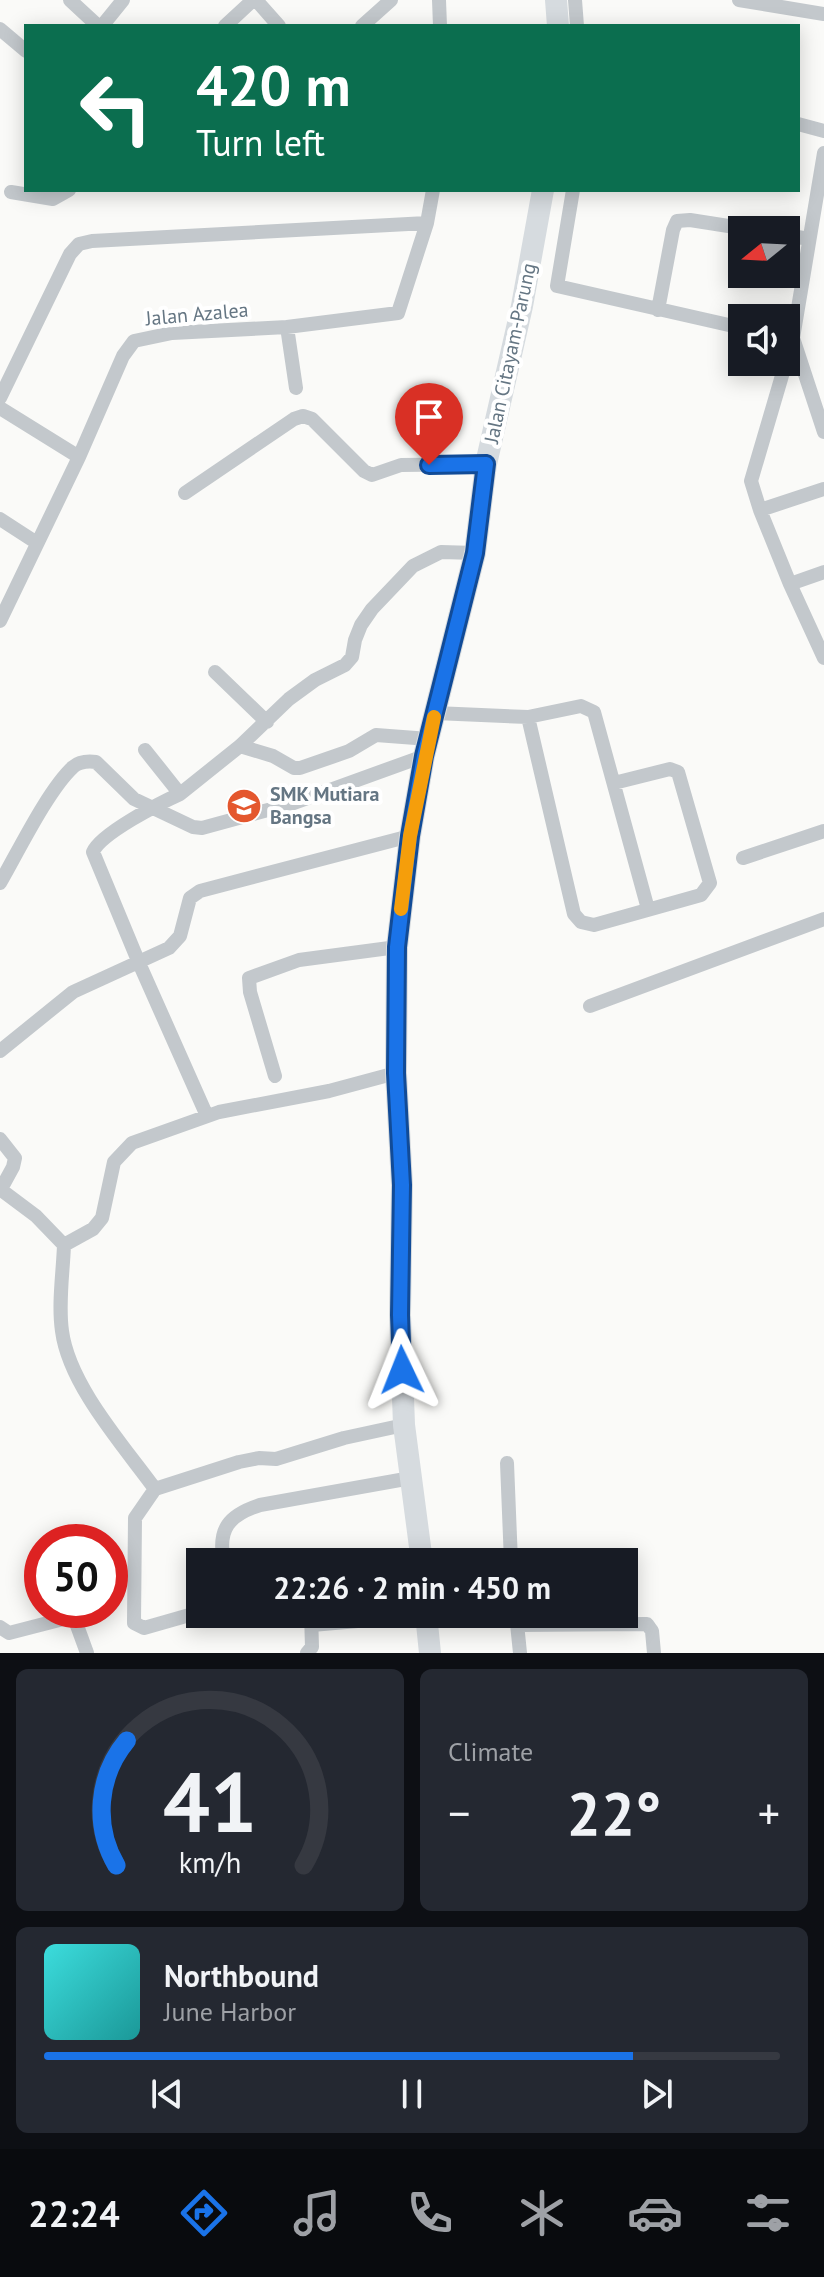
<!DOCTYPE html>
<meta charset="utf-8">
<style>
body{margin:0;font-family:"PT Sans",sans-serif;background:#242831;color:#f1f3f6;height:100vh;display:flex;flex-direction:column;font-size:30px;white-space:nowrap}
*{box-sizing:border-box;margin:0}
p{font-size:26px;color:#9ea1a6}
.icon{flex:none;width:44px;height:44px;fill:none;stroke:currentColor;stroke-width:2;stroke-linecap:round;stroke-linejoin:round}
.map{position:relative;height:1653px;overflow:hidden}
.details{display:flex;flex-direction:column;gap:16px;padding:16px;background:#0d0f14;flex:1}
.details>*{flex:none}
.top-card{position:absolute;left:24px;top:24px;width:776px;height:168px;border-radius:0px;box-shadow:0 4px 20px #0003;background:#0b6e4f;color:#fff;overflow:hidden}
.needle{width:52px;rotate:252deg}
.tools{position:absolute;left:728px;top:216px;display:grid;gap:16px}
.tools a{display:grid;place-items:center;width:72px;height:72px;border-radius:0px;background:#171b24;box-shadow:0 4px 20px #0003;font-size:40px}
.speed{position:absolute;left:24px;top:1524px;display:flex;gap:16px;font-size:40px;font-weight:700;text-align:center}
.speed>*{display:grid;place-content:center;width:104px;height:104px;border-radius:50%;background:#171b24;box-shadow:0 4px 20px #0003;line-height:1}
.speed .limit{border:12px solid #d22;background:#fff;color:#111}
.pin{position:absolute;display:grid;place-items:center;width:68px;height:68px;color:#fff;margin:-82px -34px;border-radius:50% 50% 50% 0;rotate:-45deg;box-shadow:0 0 8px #0007}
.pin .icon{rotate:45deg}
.me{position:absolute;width:88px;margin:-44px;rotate:358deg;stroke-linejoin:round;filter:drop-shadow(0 0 6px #0008)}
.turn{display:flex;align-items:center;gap:28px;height:168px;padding:0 40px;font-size:36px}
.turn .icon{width:104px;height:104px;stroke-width:2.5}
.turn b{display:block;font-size:56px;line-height:68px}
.big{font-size:60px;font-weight:700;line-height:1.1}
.details .tile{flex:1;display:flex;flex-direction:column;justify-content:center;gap:12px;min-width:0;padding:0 28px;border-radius:12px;background:#242831}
.details .dial{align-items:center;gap:0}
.dial svg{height:208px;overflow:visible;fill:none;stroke:#363941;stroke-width:7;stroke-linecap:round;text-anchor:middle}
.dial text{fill:#f1f3f6;stroke:none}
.song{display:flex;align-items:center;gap:24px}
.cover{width:96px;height:96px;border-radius:12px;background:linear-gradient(135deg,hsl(180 70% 55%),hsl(180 70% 35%))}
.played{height:8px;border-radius:4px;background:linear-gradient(90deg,#1a73e8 80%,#363941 80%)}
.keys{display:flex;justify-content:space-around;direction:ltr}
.heat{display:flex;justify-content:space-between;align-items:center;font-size:44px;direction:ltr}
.details .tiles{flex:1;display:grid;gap:16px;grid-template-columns:1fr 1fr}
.tile:last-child{grid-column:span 2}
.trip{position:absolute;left:186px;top:1548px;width:452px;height:80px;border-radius:0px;background:#171b24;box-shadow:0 4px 20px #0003;font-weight:700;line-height:80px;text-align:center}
.tabs{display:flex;height:128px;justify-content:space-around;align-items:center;background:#090b0e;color:#9ea1a6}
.tabs .icon{width:56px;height:56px}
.tabs .current{color:#1a73e8}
.tabs b{font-size:36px;color:#f1f3f6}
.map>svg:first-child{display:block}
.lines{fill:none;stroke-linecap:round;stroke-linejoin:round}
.minor{stroke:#c3c8cc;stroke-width:14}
.secondary{stroke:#d6dbdf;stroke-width:22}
.route-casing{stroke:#114b97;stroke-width:20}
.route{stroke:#1a73e8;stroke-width:14}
.slow{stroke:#f59e0b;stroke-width:14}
.labels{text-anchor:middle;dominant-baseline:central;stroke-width:8;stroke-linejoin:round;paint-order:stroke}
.street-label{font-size:20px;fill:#657683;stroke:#fff}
.poi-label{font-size:20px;font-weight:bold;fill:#657683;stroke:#fff;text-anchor:start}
</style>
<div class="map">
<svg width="824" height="1653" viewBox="0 0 824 1653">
<rect width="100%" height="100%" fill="#fafaf8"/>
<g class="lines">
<path class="minor" d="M70,0L98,26
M256,0L279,26
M439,0L440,26
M575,0L577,26
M739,0L824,14
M102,26L123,0
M225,26L253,0
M362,26L391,0
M0,29L26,51
M798,124L824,131
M573,190L557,286L742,328
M11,192L53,199L69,190
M786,235L809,239
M658,310L673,230L677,221L690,220L754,230
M287,327L296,388
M786,337L793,338L824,153
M793,338L824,432
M786,362L751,481L760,510L790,584L824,658
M0,398L70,254L79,244L92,241L427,223
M0,408L79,457
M185,493L294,419L303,416L312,419L364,471L372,475L401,465L486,464
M760,510L824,489
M0,519L37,543
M790,584L824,572
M0,621L79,457L123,356L134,341L172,333L287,327L398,313L427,223L433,190
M215,672L267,722
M435,713L528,717L574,914L581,922L594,925L701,895L710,883L678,772L670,769L614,783
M528,717L581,706L594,712L648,909
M240,746L273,756L294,768H300L349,751L376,735L429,739
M145,750L180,794L240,746L289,699L315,680L345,665L352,657L355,640L361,625L372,609L413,566L441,552L475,553
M180,794C160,803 100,834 93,852L139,963L207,1116
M743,858L824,831
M0,883C18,852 48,790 73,767C80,761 88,761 96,762L134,799L193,827L202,828L294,803L424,756
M590,1006L824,919
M0,1051L73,992L169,948L180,936L190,898L200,891L410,836
M275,1076L250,992L249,978L299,960L397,947
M0,1139L15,1158L13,1167L1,1189
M0,1189L36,1216L64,1245
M507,1463L511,1562
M155,1489C123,1445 69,1385 62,1331C58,1304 63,1273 64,1245L93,1229L102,1218L114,1162L132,1143L219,1112L329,1091L396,1073
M224,1562C217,1529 229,1515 260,1505L411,1478
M200,1612L144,1628L134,1623L135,1518L155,1489L239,1462L259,1458L276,1459L344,1438L404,1425
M516,1614L520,1653
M312,1625L426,1615
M517,1625L647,1624L652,1631L654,1653
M0,1627L9,1633L71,1617L75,1620L87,1653
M307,1653L312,1647L311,1614"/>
<path class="secondary" d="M556,0L558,26
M422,1562L404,1425L400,1315L402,1185L396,1073L397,947L410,836L424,756L475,553L486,464L522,306L543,190
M426,1614L430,1653"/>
</g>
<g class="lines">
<defs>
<path id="route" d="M402,1370L400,1315L402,1185L396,1073L397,947L410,836L424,756L475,553L486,464L429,465"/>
</defs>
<use href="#route" class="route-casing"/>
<use href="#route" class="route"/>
<path class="slow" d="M401,909L410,836L434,717"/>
</g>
<defs>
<symbol id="school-disc" viewBox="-11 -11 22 22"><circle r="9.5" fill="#e4572e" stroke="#fff"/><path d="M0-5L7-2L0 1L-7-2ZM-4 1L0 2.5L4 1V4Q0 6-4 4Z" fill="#fff"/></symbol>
</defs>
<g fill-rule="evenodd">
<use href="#school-disc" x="224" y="786" width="40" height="40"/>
</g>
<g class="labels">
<g class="street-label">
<text transform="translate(197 314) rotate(-5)">Jalan Azalea</text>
<text transform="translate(510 353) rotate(-78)">Jalan Citayam-Parung</text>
</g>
<g class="poi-label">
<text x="270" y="794">SMK Mutiara<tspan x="270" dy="23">Bangsa</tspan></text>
</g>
</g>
</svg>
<div class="tools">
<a><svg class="needle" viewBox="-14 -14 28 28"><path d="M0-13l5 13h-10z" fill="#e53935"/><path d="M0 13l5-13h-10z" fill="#9ea1a6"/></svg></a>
<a><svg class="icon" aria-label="sound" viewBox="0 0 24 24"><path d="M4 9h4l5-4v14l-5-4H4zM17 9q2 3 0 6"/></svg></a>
</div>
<div class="speed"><div class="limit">50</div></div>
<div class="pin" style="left:429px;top:465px;background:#d93025"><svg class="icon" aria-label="arrive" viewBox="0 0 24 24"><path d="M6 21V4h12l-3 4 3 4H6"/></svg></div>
<svg class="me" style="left:402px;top:1370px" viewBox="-20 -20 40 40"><path d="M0-17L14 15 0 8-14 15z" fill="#1a73e8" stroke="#fff" stroke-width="4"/></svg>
<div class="trip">22:26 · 2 min · 450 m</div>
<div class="top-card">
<div class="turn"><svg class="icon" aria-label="left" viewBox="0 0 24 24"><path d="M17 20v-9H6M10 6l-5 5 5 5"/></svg><div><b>420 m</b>Turn left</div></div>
</div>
</div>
<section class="details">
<div class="tiles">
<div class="tile dial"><svg viewBox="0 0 100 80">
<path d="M14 69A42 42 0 1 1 86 69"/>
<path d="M14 69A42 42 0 0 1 18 21" stroke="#1a73e8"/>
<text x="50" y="56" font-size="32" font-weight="700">41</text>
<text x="50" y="72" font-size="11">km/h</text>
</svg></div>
<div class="tile"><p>Climate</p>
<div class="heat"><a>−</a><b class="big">22°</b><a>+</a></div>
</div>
<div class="tile">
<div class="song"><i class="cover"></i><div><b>Northbound</b><p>June Harbor</p></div></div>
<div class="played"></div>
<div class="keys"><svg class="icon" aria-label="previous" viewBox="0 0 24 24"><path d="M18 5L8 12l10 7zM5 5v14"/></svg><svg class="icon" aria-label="pause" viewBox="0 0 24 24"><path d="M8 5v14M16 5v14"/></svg><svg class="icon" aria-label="next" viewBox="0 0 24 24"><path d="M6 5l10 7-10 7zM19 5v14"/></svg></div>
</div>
</div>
</section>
<nav class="tabs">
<b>22:24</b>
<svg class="icon current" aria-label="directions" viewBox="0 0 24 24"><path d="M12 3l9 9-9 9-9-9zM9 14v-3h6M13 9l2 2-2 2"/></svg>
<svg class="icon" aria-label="music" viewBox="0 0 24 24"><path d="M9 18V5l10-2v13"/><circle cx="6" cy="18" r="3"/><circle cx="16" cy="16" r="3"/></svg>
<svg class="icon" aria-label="phone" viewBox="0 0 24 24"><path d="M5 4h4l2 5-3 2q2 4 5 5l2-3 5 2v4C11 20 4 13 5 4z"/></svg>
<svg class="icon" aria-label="climate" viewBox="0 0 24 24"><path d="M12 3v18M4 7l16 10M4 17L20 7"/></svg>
<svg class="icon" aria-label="car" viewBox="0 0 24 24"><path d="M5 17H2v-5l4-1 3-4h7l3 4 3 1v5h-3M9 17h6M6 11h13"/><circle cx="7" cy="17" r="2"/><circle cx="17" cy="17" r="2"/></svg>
<svg class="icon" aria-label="filters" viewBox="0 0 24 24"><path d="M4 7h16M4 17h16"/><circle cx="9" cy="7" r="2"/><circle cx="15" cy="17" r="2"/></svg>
</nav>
